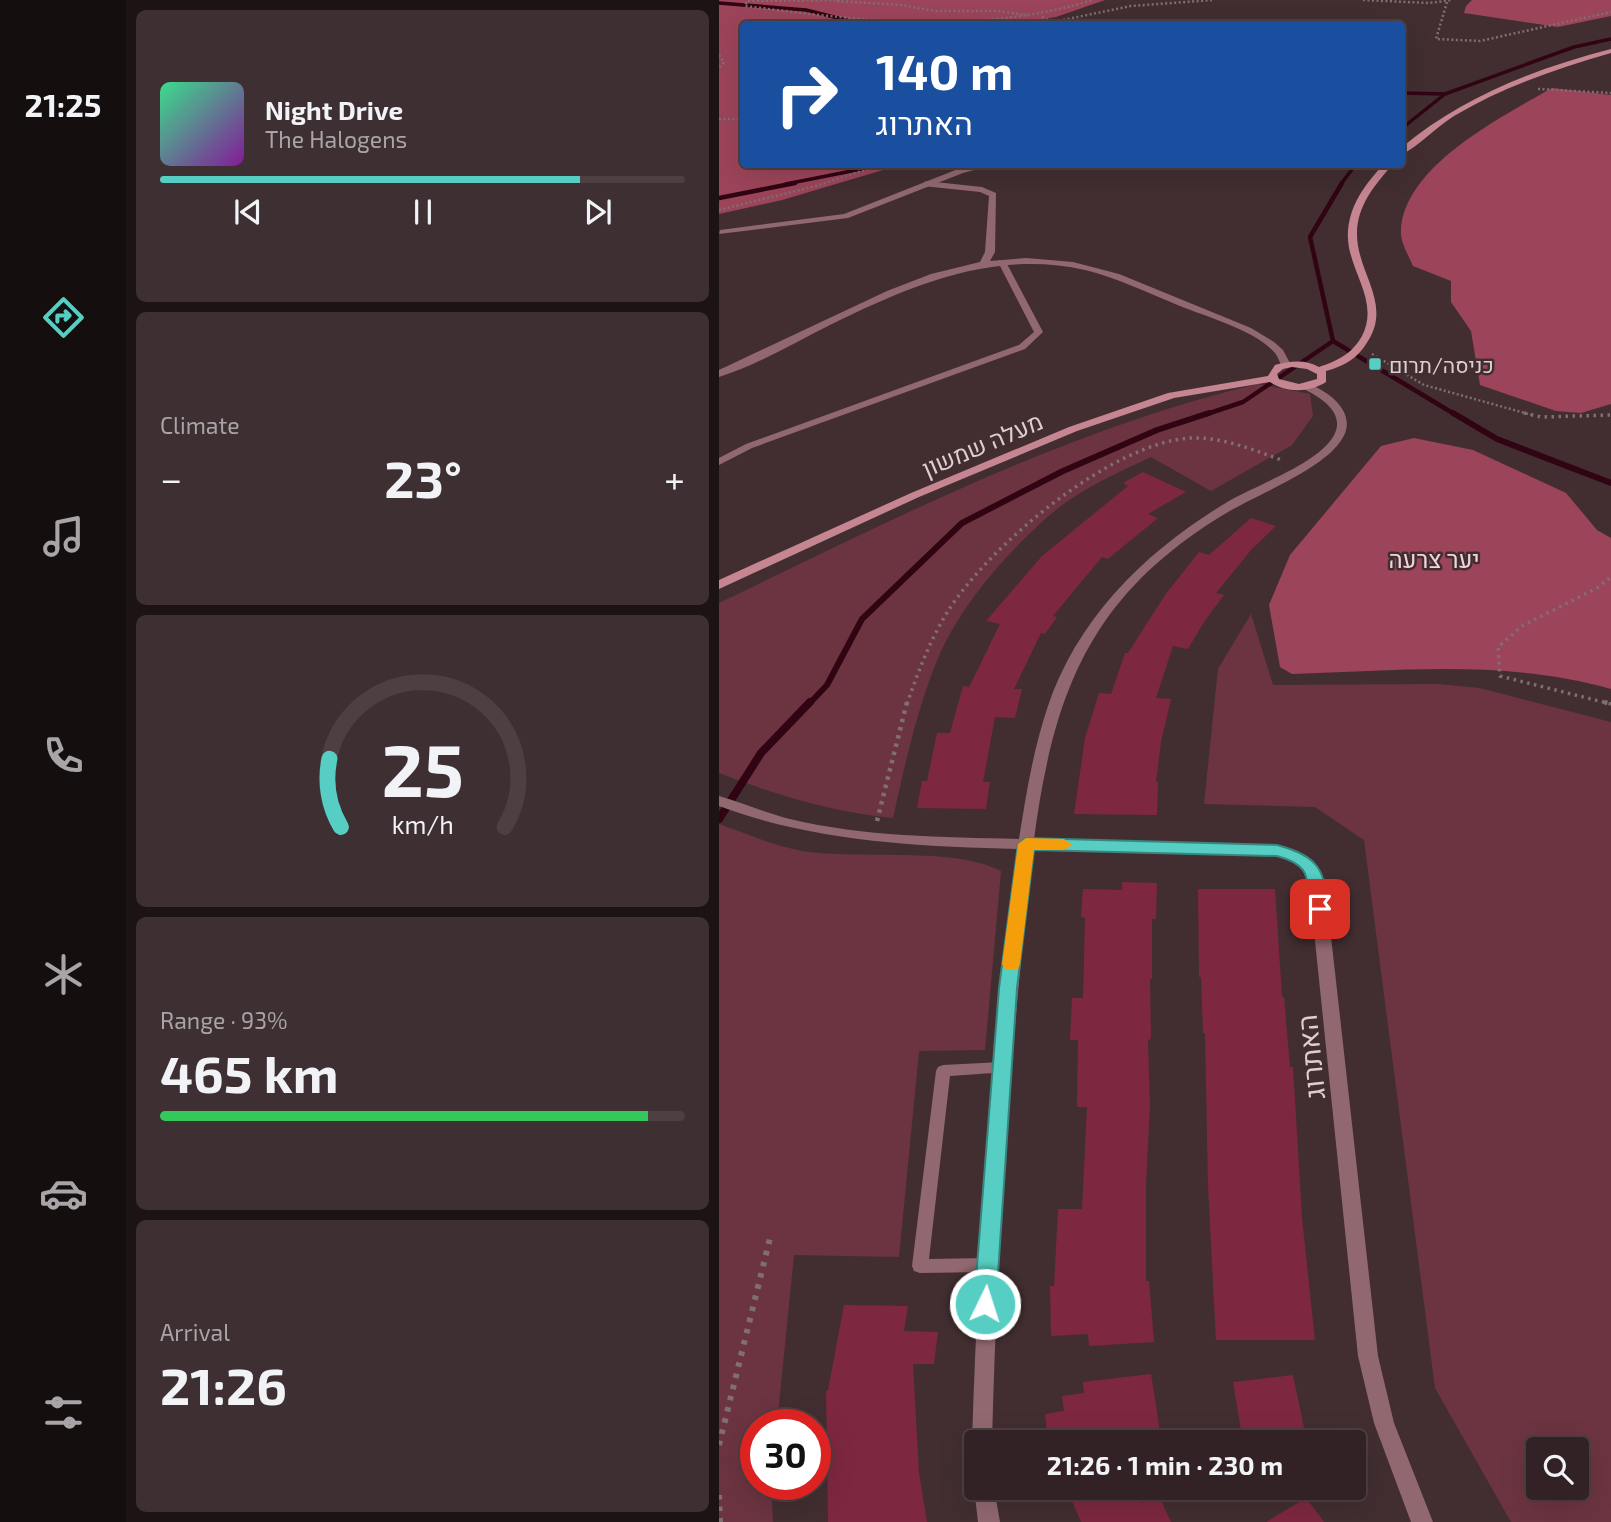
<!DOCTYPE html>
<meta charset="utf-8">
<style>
body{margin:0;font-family:"Exo 2",Heebo,sans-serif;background:#3d2f32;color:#f1f3f6;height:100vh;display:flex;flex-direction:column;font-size:26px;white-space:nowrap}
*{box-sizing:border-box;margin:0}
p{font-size:23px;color:#a8a4a7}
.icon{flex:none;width:38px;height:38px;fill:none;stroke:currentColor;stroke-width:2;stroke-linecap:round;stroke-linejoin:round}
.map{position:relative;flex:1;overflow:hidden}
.details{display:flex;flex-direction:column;gap:10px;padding:10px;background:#1c1314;width:593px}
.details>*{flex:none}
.guide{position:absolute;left:21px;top:21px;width:665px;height:147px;border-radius:7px;box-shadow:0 7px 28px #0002,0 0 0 2px #4d3f42;background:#1a4fa0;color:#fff;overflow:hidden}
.fabs{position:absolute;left:807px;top:1437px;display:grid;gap:14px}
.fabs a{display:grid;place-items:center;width:63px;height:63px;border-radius:7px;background:#322225;box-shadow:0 7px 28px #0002,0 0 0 2px #4d3f42;font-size:35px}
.speed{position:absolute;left:21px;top:1409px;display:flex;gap:14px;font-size:35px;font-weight:700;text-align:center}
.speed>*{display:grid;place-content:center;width:91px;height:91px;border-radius:50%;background:#322225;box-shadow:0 7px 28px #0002,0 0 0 2px #4d3f42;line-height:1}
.speed .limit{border:10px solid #d22;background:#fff;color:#111}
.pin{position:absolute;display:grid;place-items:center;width:60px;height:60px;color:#fff;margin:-30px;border-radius:14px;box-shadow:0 4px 10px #0006}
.me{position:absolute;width:77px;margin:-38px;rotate:4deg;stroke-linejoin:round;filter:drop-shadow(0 0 5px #0008)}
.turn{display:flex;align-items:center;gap:24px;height:147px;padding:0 21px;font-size:32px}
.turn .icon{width:91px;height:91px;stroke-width:2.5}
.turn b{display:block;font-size:49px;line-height:60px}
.big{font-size:52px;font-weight:700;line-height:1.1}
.details .tile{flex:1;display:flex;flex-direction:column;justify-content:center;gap:10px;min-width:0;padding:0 24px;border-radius:10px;background:#3d2f32}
.details .dial{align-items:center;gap:0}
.dial svg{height:182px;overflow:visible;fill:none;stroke:#4d3f42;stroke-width:7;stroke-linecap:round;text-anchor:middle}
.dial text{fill:#f1f3f6;stroke:none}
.song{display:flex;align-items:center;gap:21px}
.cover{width:84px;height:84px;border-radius:10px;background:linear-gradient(135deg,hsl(150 70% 55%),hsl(290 70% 35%))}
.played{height:7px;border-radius:4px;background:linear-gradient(90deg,#56cec3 80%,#4d3f42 80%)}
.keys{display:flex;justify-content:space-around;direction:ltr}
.heat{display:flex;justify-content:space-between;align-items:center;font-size:38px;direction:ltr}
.charge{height:10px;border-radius:5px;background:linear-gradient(90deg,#34c759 93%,#4d3f42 0)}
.trip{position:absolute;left:245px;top:1430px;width:402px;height:70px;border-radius:7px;background:#322225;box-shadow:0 7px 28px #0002,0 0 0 2px #4d3f42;font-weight:700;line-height:70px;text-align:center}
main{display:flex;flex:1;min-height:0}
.tabs{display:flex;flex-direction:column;width:126px;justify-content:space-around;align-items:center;background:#140e0f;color:#a8a4a7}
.tabs .icon{width:49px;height:49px}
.tabs .active{color:#56cec3}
.tabs b{font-size:32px;color:#f1f3f6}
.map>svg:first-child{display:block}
.green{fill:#6c3441;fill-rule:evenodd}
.forest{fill:#9c445a}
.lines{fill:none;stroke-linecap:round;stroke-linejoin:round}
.stream-far3{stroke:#300412;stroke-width:3.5}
.stream-far2{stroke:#300412;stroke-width:4.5}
.stream-far1{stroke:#300412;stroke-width:6}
.stream{stroke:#300412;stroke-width:8}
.building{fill:#7d2840}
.path-far3{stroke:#806e71;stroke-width:2.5;stroke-dasharray:2 2.5;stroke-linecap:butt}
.path-far2{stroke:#806e71;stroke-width:3.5;stroke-dasharray:2.5 4.5;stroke-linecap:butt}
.path-far1{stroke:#806e71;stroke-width:4.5;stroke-dasharray:3.5 5;stroke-linecap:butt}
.path{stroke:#806e71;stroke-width:6;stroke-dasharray:4.5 7;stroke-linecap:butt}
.lane{fill:#916870;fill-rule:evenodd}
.street{fill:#916870;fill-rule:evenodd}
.secondary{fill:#c58591;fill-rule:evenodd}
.route{fill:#56cec3;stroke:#38867f;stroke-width:2}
.slow{fill:#f59e0b}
.poi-dot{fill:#56cec3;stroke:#422e31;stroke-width:2.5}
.labels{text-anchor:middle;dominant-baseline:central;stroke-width:5;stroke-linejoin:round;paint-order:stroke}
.far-poi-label{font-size:21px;fill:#ddcfd1;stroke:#422e31;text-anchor:start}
.street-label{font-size:24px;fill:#ddcfd1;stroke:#422e31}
.park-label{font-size:24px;fill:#efd5d9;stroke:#422e31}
.near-street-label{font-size:28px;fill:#ddcfd1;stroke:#422e31}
</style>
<main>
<nav class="tabs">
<b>21:25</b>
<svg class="icon active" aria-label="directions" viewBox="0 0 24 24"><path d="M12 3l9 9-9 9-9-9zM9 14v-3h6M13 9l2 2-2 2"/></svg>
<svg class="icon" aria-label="music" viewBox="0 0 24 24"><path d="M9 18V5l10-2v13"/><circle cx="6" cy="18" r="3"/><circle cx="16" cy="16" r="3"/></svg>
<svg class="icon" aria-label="phone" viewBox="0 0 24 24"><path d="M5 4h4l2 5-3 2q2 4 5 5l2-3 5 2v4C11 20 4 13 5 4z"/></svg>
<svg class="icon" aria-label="climate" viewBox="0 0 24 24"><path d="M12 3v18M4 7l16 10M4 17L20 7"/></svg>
<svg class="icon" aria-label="car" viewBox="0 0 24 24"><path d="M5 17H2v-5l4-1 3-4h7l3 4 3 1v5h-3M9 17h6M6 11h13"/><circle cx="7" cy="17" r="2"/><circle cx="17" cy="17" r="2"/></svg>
<svg class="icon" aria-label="filters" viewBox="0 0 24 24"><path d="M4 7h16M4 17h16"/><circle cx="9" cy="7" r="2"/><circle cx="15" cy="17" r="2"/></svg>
</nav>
<section class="details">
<div class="tile">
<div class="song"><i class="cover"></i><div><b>Night Drive</b><p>The Halogens</p></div></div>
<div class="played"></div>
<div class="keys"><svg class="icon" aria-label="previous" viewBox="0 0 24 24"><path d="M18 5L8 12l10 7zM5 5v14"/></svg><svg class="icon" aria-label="pause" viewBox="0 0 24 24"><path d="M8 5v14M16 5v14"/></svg><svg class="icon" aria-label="next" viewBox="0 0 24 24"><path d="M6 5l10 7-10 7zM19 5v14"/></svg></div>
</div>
<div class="tile"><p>Climate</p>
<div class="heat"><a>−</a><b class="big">23°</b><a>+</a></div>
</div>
<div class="tile dial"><svg viewBox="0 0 100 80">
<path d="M14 69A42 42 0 1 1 86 69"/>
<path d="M14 69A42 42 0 0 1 9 39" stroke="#56cec3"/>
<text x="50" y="56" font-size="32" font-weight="700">25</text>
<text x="50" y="72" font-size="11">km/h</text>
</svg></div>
<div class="tile"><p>Range · 93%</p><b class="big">465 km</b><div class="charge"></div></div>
<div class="tile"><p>Arrival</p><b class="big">21:26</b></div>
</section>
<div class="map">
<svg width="892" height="1522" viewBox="0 0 892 1522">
<rect width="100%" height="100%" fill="#422e31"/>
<path class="green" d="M539,384L591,394L594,416L573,445L492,491L432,457C400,472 366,487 338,509C293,546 242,604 219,658C198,709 186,764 174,818C112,812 58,795 0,773V603C174,519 350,429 539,384Z
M532,614L554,685L719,684L760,688L892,722V1522H792L716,1388L645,840L596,807L485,804L499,669ZM819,1449H858V1488H819Z
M0,824C26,833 55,846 83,851C139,860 234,846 282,871L266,1050L200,1051L180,1257L75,1255L58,1424H37V1484H52L54,1522H0Z"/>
<path class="forest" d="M0,0H386L337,17L312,21V24H24V164L181,165L63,200L0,214Z
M753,0H892V16L839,27L745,13L747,6Z
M833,88L892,95V404L862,413L837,411L761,385L752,331L732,302V281L694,266C690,256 681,242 682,231C684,166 784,116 833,88Z
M695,438L754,450L847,493L878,530L892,538V689C788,659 679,671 573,674L561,667L550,605L571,555L662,446Z"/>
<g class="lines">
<path class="stream-far3" d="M0,3L87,10L143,24
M682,93L726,94
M682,129L726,94L855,47L892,39
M67,184L168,164
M622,184L637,164"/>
<path class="stream-far2" d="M0,198L76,183
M614,341L737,415
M485,415L524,402L614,341L591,237L623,183"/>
<path class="stream-far1" d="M734,413L778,439L892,483
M90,704L108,685L143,619L243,523L344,471L438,430L490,413"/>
<path class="stream" d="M0,819L42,753L91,702"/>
</g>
<path class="building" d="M424,472L467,492L429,514L439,518L389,559L383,557L334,616L338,617L326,634L322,633L295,689H303L296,718L276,717L264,782H271L267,809L198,808L203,781H208L218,733H231L244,686L250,687L281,624L267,621L323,556L409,486L404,483Z
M532,518L557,526L532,550L497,593L505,595L485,622L469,649L454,646L437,698L452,699L442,742L437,782H439L438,815L355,814L366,738L380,693L392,694L406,653H409L446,595L480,552L490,555Z
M403,882L438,883L437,919H433V979H431L432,1039L429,1040L431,1106L427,1183V1281H430L435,1342L370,1346L369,1334L332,1336L331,1286H335L339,1209H363L368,1107H358L359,1040H351L353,998H364L366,918L362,917L364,889L403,890Z
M479,889H556L563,997H565L571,1067H574L583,1218L596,1340H497L489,1186L486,1033H484L482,977H480Z
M125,1305L189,1306L185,1331L219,1332L215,1364H194L200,1473L208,1522H109L107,1391L109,1390Z
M432,1374L442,1438L412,1442H329L326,1414L345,1411L343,1396L365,1393L364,1382Z
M574,1375L588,1442H524L514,1382Z
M365,1488H417L424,1503L440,1496L452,1522H362L350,1494Z
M587,1498L605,1522H547Z"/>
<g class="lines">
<path class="path-far3" d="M121,0L28,1L26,6C143,21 260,35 374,0
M644,0L710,3L733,0
M118,1L182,5L216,11H278L308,15
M728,2L717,39L761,41L892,12
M323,17L334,22L412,6L493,0
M289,24L307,20
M0,55L5,62L0,68
M819,89L892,93
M0,119H24
M0,210L97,186L164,164
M653,354L705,385L813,415"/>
<path class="path-far2" d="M805,413L822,417L892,415
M188,704C199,672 211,640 229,611C270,546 393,442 472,438C504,437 535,450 565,461
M892,704L781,676L779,647L803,626L878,588L892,577"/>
<path class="path-far1" d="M885,702L892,704
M158,821L188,702"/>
<path class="path" d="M0,1445L51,1238
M0,1495L1,1522"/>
<path class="lane" d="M262,164H277L244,173L129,218L0,234L1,230L125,214L239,169Z
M280,260L287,262L324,332L306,349L33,448L0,465V458L27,444L300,345L315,332L279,262Z
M283,1062L288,1064L290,1068L288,1072L231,1076L210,1259L269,1258L275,1260L277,1265L275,1270L269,1272L201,1273L195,1271L193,1266L217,1071L219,1067L224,1065Z"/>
<path class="street" d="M207,181L263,187L277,193L276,252L271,261L307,258L354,262L400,274L532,328L555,342L564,350L572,365L563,367C561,363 559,357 556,353C536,330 488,317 461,306C429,293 399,278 366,270C276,249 190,286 111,325C75,343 38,365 0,377V370L168,291L212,274L261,262L266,252L270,196L261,192L204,186L203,184Z
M589,384C613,392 641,416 621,442C600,471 541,493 509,512C373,593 335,689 315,839L558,845C581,851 597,860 606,883L659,1356L675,1423L714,1522H692L655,1423L639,1356L590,883C585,867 573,860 557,855L314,849C291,1046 278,1244 273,1442H257V1449L253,1442C259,1243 274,1046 299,849C197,846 97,842 0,806V796C24,803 47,813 71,819C146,837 224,837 300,839C307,795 314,751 328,709C358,617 429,549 510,501C539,484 596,465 614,437C628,414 603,398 585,389V385Z
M257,1482V1488H275L281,1522H259L255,1488Z"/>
<path class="secondary" d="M892,49V53C837,69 784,87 735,116C716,128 701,145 682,155V148C743,97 815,69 892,49Z
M665,164H674C656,185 638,205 638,234C638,273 673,303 649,341C639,358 626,366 607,371V382C590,393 567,393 551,382L455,398L358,431L200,497L0,589V580L192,493L350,427L449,393L549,376L556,365C571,361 586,359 600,367C618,361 633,354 643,336C662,299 626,268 629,231C631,204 647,183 665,164ZM573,367L588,369L598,374V379L580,384L560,379L558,374L564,369Z"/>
</g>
<path class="route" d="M307,838L558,845C599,856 605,868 610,909L601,915L595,913C581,886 602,868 558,856L315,850L298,988L277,1304L274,1311L266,1313L258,1311L255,1304L280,988L299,844Z"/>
<path class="slow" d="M307,838L345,839L353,845L345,850H315L301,964L299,969H286L283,964L299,844Z"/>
<rect class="poi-dot" x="649" y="357" width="14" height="14" rx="3.5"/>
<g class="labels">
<g class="far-poi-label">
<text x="670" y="364">כניסה/תרום</text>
</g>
<g class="street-label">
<text transform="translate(263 444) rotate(-23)">מעלה שמשון</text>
</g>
<g class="park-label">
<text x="715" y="558">יער צרעה</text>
</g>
<g class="near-street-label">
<text transform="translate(591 1057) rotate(-96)">האתרוג</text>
</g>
</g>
</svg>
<div class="fabs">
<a><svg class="icon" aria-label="search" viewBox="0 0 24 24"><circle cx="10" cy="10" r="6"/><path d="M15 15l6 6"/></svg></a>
</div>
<div class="speed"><div class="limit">30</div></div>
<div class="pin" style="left:601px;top:909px;background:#d93025"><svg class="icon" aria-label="arrive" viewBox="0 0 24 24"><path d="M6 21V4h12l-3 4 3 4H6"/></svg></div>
<svg class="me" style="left:266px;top:1304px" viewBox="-20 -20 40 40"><circle r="17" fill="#56cec3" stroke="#fff" stroke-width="3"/><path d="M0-11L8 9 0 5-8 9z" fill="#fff"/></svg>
<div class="trip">21:26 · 1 min · 230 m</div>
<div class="guide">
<div class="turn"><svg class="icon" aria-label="right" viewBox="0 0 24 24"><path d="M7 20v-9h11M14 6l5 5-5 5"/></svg><div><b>140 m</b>האתרוג</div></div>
</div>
</div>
</main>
